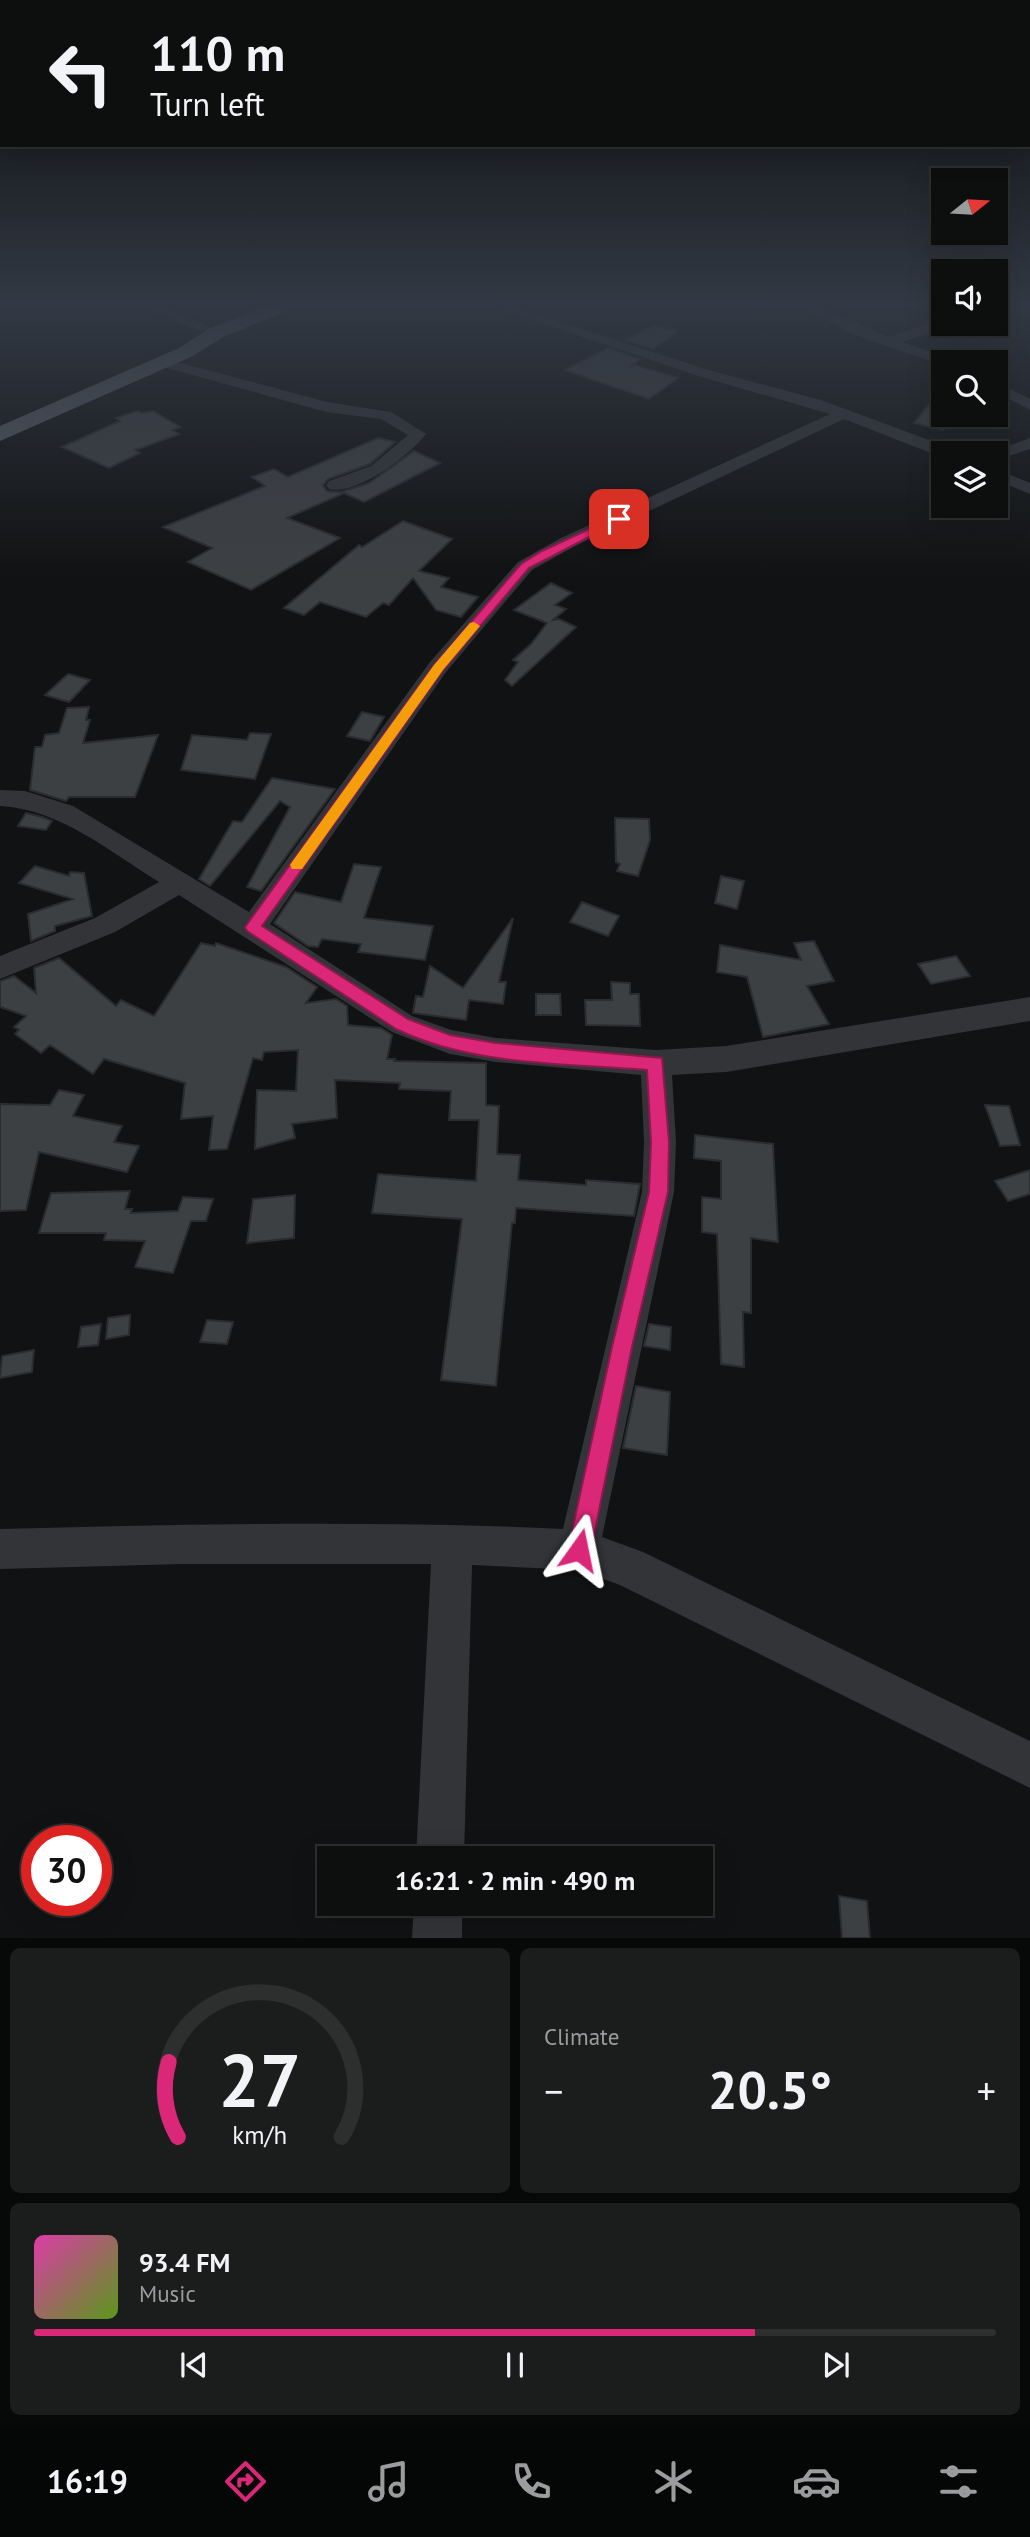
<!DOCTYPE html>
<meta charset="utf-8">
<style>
body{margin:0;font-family:"PT Sans",sans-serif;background:#1b1c1c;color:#f1f3f6;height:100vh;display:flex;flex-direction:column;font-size:26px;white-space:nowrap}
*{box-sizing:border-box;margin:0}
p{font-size:23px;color:#9a9c9e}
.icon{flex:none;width:38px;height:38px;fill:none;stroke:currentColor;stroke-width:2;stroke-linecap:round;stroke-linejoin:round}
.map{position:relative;height:1938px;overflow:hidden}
.drawer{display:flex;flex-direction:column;gap:10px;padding:10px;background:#070808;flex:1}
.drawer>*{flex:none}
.banner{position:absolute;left:0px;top:0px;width:1031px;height:147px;box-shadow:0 7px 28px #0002,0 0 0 2px #2d2e2e;background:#0d0e0e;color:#f1f3f6;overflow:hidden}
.needle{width:46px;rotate:72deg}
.controls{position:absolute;left:931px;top:168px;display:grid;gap:14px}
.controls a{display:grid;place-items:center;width:77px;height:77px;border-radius:0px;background:#0d0e0e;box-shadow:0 7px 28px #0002,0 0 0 2px #2d2e2e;font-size:35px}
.speed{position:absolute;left:21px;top:1825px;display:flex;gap:14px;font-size:35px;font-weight:700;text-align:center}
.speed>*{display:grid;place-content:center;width:91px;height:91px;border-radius:50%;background:#0d0e0e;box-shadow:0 7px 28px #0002,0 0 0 2px #2d2e2e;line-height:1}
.speed .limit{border:10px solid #d22;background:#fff;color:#111}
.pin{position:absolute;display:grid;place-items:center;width:60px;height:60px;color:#fff;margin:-30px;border-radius:14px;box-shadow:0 4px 10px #0006}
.me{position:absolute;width:77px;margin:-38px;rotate:12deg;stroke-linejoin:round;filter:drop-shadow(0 0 5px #0008)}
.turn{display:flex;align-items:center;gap:24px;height:147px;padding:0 35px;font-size:32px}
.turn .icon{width:91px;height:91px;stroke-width:2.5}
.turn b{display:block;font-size:49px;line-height:60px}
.big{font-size:52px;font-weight:700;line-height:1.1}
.drawer .widget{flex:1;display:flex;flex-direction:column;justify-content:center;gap:10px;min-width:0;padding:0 24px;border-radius:10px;background:#1b1c1c}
.drawer .dial{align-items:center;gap:0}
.dial svg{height:182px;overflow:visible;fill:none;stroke:#2d2e2e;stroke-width:7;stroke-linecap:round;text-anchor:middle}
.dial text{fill:#f1f3f6;stroke:none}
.song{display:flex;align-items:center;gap:21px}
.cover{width:84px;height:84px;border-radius:10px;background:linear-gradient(135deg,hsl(320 70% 55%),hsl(90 70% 35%))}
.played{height:7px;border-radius:4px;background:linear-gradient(90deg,#db2777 75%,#2d2e2e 75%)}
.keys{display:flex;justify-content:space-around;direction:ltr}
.heat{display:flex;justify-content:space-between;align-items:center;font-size:38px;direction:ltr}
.drawer .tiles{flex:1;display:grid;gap:10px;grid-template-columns:1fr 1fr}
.widget:last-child{grid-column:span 2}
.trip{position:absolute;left:317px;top:1846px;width:396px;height:70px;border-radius:0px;background:#0d0e0e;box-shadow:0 7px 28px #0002,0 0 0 2px #2d2e2e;font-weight:700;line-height:70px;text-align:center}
.tab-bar{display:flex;height:112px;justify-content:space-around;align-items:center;background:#050606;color:#9a9c9e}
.tab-bar .icon{width:49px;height:49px}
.tab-bar .active{color:#db2777}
.tab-bar b{font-size:32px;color:#f1f3f6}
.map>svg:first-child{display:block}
.building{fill:#3d4043;stroke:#2b2c2f;stroke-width:2}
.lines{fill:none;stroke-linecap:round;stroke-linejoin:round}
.minor{fill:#323438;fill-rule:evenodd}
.trunk{fill:#555b61;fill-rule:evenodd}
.route{fill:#db2777;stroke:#8e194d;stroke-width:2}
.slow{fill:#f59e0b}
</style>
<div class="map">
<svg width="1030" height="1939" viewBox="0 0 1030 1939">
<rect width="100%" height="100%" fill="#111213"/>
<path class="building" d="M655,325L678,331L653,349L625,340Z
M608,348L640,359L630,367L635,365L678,378L649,399L565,370Z
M943,387V430L914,423Z
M138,411L142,413L153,411L180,427L172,430L179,434L135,450L140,453L109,468L62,447L120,421L116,418Z
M378,438L395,442L370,464L328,479L323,485L327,491L341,492L369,483L414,451L440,463L364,502L344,493L287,518L340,538L251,590L188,562L212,548L163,527L265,486L252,477L274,469L288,477Z
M403,521L452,539L419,571L449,578L441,587L478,597L461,617L436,610L413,578L389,605L383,603L366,617L320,602L304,615L284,608L359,545L362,547Z
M551,583L572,593L555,605L566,609L553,620L559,619L576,627L512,686L505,680L518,662L513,660L531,644L547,623L514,610Z
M68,674L90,680L69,702L45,695Z
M89,707L86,720H90L83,743L158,735L135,797H69L66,801L30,790L35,747H42L45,735L59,733L67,708Z
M362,712L384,717L370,741L347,736Z
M250,733L271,734L255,779L181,770L192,735L247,740Z
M272,778L335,789L261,891L247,887L290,807L280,801L210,886L199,879L233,821L242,822Z
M26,813L42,817L52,821L46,830L18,826Z
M615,818L649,819L650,840L638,876L617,871L620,864L616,862Z
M354,864L381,867L364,918L433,926L425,960L358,952L361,944L322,939L318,947L308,946L274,923L295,892L341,902Z
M35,866L69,876L70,872L84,873L92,916L55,926V931L31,941L28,914L73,899L19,883Z
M721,876L744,881L737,909L715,903Z
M582,902L619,916L608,936L570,922Z
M513,918L499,982H506L503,1004L469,1000L466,1020L413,1013L416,996L423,997L430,966L463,988Z
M814,941L834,981L807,986L829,1024L763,1037L747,977L717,972L720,945L801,960L794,943Z
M201,943L215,946L216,943L286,967L317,987L306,1003L336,999L347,1006L348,1025L381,1028L392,1035L387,1059H395L394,1061L486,1063V1105L499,1106L497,1154L520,1155L518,1180L586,1185V1180L640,1184L634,1216L516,1208L515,1223H512L496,1386L441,1380L462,1219L372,1213L378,1174L476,1181L479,1120H449L451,1091L399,1089L400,1083L335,1080L337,1118L292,1124L295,1138L255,1149L257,1090L296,1091L298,1050L264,1052L262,1060L253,1058L227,1149L209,1150L213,1116L181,1119L185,1083L104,1059L93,1074L50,1045L41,1053L15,1034L19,1030L14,1027L26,1016L0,1007V981L14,976L36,993L34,968L59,958L116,1006L121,1000L154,1016Z
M956,956L970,976L931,984L918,964Z
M611,982L630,983V994H639L640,1026L586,1025L585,1000H612Z
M536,994H560L561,1015H536Z
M59,1090L84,1095L73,1116L122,1126L114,1142L139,1146L127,1172L39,1152L26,1210L0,1211V1104L50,1105Z
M985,1105L1009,1106L1020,1145L1000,1146Z
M695,1135L773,1144L778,1242L751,1238V1313L743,1312L744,1367L721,1364L717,1234L702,1232V1197L721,1199V1161L694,1158Z
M1030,1170V1194L1008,1201L995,1181Z
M130,1191L125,1209H132L131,1213L178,1211L183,1197L213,1199L206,1221H191L173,1273L135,1267L145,1241L104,1240L106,1233H39L51,1193Z
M295,1195L294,1238L247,1243L253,1199Z
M130,1315L129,1335L106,1339L108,1318Z
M207,1320L233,1322L227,1344L200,1342Z
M101,1324L98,1345L78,1347L81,1327Z
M649,1324L671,1327L670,1350L644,1346Z
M34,1350L32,1372L0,1378L2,1356Z
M636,1386L670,1392L667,1455L623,1448Z
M839,1896L867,1901L870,1938H842Z"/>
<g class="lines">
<path class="minor" d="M133,302H152L223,333L216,337L211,336Z
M477,302H498L712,371L821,400L953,449L955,453H943L941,457L844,419L575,546L532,570L446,672L270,924L412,1016L451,1030L496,1038L656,1050L726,1046L1030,997V1021L726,1072L672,1075L676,1142L674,1192L602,1537L643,1552L1030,1741V1788L620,1585L579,1570L472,1565L464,1858H416L431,1564H183L0,1569V1529C188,1524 376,1520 563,1529L642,1192L644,1142L641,1075L496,1062L450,1054L392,1032L179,895L115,932L0,979V956L95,918L159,882C110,852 60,809 0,806V790L25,791L73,806L249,912L430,662L518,562L561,538L830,414L702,377Z
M791,302H809L888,337L943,319V324H949L948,326L902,342L952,359L954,362H943L942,365L855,335Z
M996,302H1014L1030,308V317L996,305Z
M162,358L327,402L391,412L426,434C410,455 357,496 329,489L326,485L329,481L371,466L408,435L381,419L326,412L157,365L155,362Z
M996,382L1030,399V410L996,392Z
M1030,438V449L996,460V453H989Z
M996,469L1030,483V494L996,480Z
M414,1904H462V1939H412Z"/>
<path class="trunk" d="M275,302H301L298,306L223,337L193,356L0,441V426L179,348L209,329Z"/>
</g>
<linearGradient id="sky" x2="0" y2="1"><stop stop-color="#090a0a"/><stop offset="0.53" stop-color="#323944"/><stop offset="1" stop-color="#323944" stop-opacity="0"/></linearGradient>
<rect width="1030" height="574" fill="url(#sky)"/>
<path class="route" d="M615,517L624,519L529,568L443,670L262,926L408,1019L450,1035L496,1043L662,1058L669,1142L668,1192L632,1347L591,1550L588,1559L579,1562L571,1559L568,1550L612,1347L649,1192L651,1142L647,1070C564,1063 472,1066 396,1029L247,931L245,927L434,665L521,564L542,551Z"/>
<path class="slow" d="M474,622L480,626L443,670L302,869H292L290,865L292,862L434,665L470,623Z"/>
</svg>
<div class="controls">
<a><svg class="needle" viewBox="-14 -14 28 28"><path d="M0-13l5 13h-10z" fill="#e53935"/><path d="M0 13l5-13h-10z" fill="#9a9c9e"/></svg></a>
<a><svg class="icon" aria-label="sound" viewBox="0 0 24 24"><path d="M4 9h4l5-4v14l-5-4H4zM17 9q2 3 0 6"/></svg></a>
<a><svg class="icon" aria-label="search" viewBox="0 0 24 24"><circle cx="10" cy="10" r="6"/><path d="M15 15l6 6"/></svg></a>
<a><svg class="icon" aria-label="layers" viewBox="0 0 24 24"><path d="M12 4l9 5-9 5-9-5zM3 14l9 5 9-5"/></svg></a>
</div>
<div class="speed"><div class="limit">30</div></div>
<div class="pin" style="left:619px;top:519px;background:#d93025"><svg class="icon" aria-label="arrive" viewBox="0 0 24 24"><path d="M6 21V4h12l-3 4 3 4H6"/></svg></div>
<svg class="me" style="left:579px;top:1550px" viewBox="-20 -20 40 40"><path d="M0-17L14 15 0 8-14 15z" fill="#db2777" stroke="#fff" stroke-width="4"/></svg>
<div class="trip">16:21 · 2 min · 490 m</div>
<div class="banner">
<div class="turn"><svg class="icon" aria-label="left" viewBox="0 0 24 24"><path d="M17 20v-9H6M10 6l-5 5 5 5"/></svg><div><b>110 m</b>Turn left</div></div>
</div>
</div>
<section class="drawer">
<div class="tiles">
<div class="widget dial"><svg viewBox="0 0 100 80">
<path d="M14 69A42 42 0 1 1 86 69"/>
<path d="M14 69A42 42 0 0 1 10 36" stroke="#db2777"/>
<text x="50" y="56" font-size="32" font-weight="700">27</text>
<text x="50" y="72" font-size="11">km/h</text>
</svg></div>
<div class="widget"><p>Climate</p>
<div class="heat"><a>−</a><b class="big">20.5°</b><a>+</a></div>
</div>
<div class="widget">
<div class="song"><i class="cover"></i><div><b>93.4 FM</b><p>Music</p></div></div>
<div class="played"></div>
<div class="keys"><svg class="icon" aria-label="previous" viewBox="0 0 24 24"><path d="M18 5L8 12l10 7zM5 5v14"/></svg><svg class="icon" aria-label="pause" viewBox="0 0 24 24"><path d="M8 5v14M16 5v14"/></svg><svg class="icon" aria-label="next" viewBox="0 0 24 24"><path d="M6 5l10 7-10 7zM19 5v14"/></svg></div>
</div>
</div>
</section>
<nav class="tab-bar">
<b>16:19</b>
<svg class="icon active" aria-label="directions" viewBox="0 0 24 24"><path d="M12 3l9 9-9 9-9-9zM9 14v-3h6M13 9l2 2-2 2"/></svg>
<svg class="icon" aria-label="music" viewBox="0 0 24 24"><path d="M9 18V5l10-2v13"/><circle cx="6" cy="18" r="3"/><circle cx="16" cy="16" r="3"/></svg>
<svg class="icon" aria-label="phone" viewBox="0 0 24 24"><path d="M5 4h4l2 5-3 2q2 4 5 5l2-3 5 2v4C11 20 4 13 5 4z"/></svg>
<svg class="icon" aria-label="climate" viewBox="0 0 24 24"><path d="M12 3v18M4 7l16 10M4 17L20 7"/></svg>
<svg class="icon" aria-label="car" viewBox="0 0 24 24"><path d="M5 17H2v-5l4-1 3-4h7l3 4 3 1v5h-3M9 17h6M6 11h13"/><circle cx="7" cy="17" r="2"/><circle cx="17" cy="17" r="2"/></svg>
<svg class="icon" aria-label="filters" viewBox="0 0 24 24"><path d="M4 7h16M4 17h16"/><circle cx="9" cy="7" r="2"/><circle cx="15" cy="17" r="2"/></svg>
</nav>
